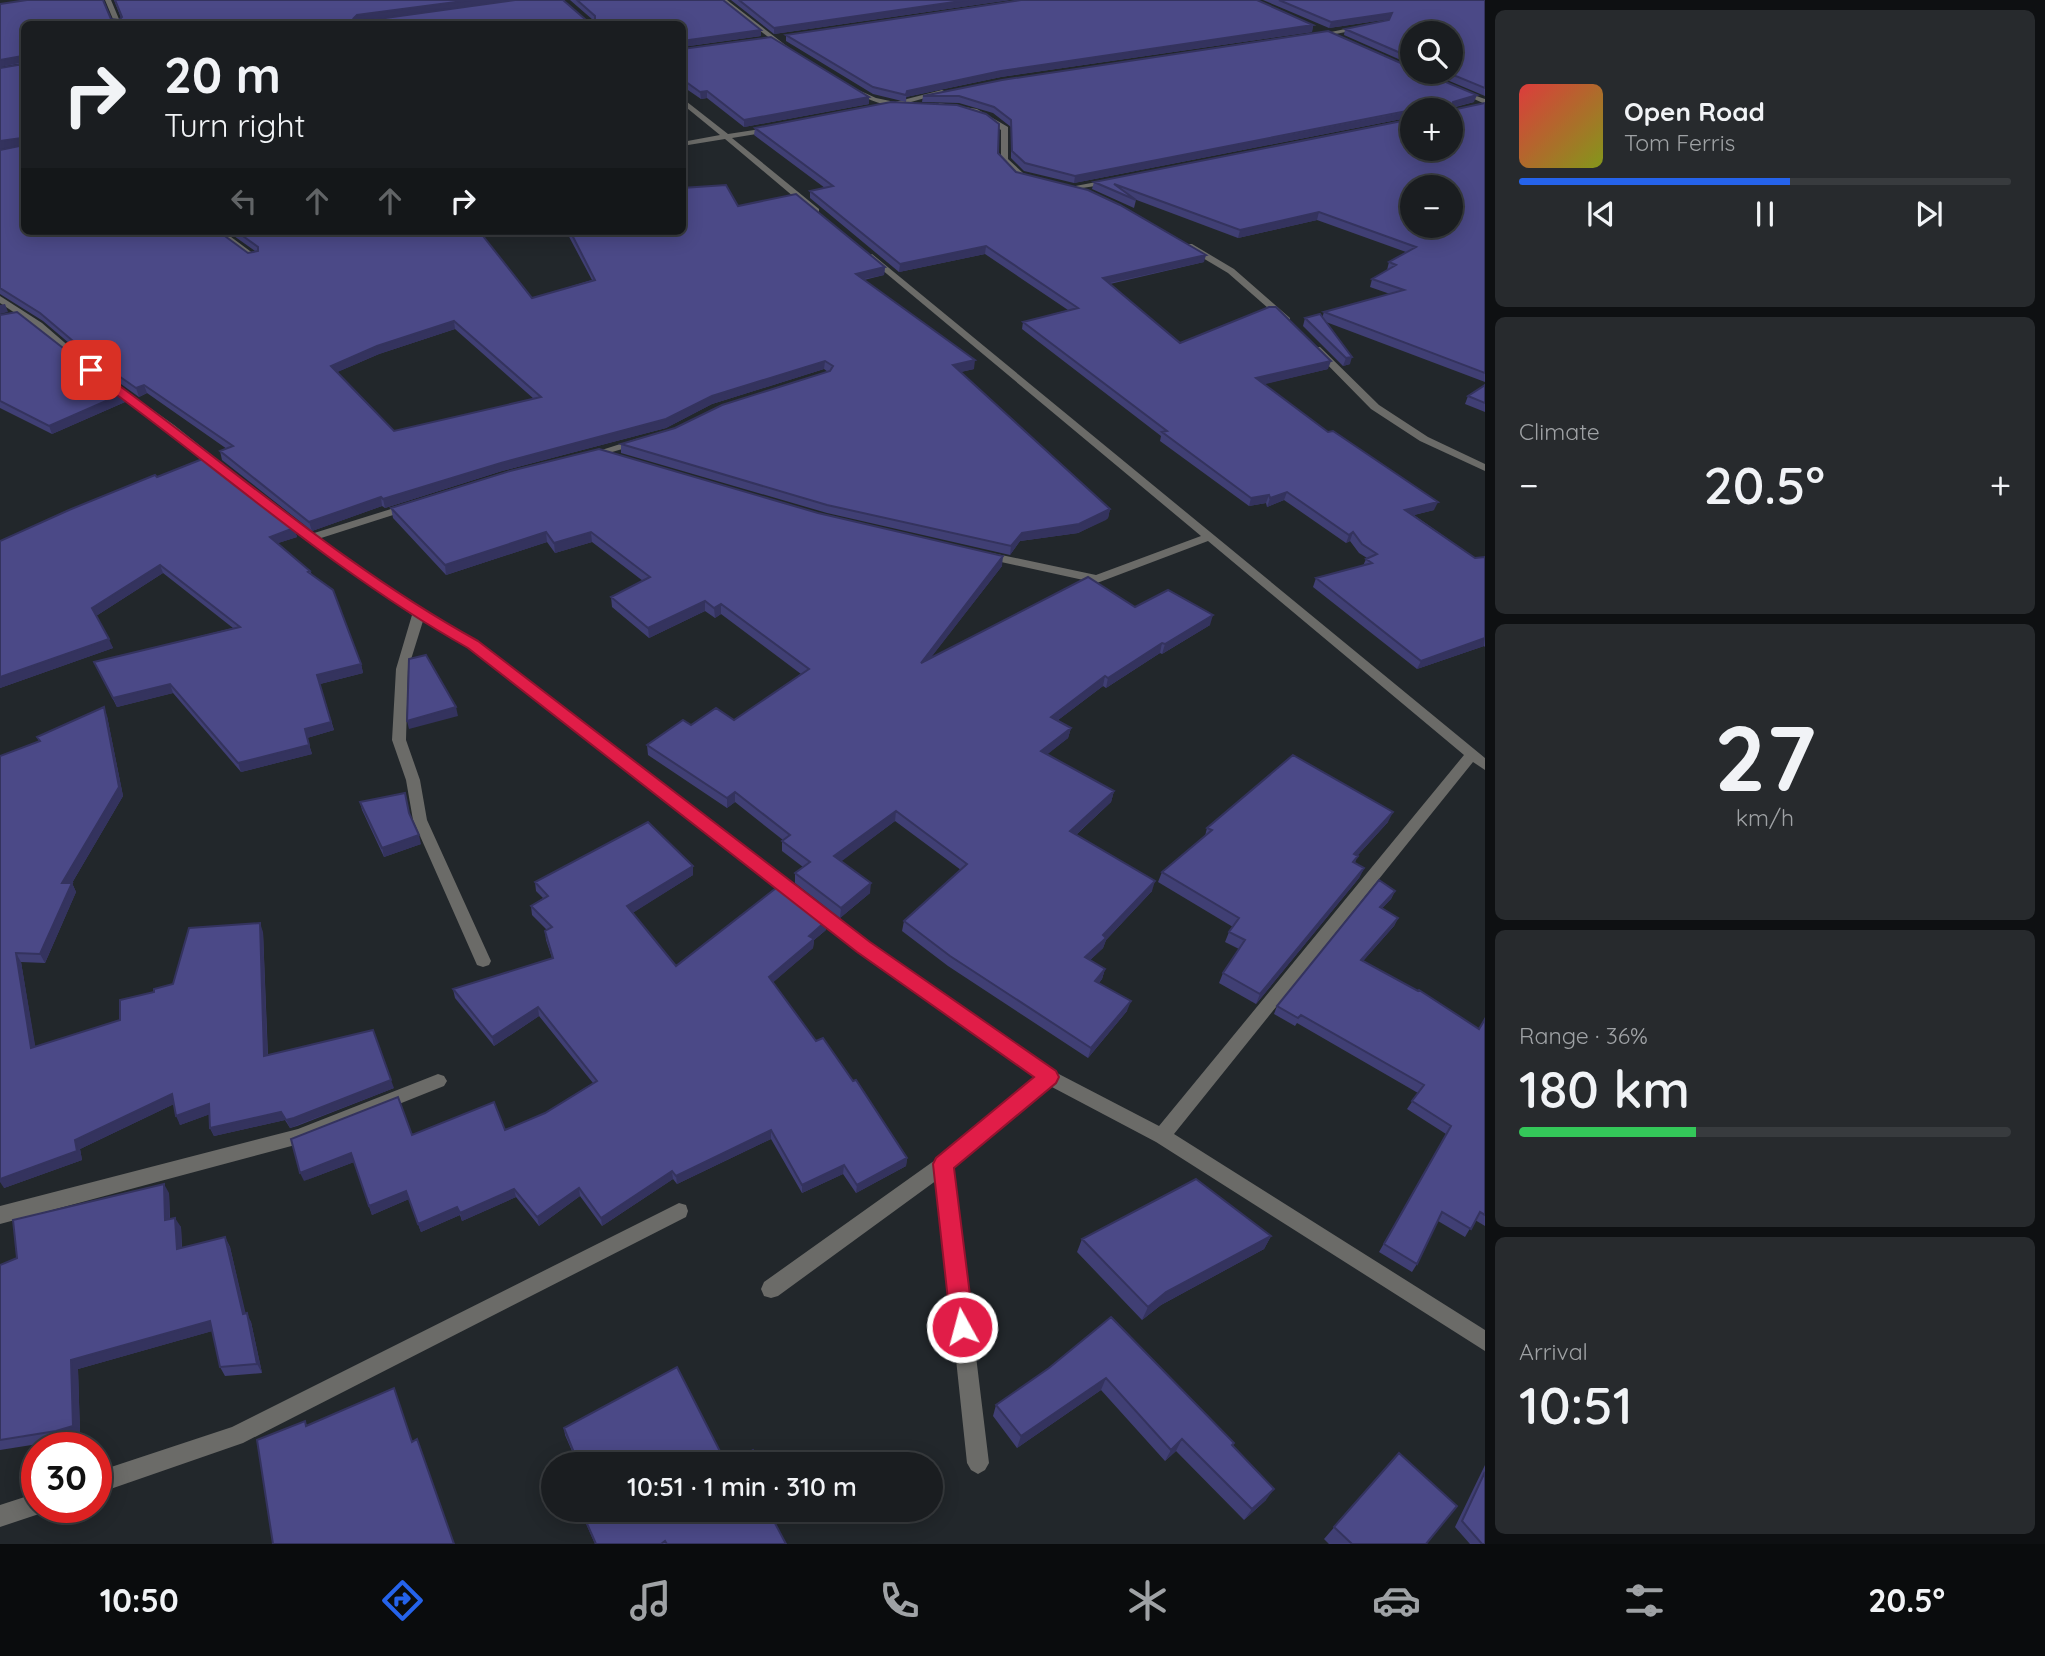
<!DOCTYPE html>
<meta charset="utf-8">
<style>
body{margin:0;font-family:Quicksand,sans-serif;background:#272a2d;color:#f1f3f6;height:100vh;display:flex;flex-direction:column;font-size:26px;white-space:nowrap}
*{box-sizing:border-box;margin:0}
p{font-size:23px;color:#9fa2a5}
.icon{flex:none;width:38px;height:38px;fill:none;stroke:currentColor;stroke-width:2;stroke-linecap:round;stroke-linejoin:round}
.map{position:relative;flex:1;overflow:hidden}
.details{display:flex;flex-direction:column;gap:10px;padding:10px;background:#0e1012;width:560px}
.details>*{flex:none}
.banner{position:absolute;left:21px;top:21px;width:665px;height:214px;border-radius:10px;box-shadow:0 4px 18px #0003,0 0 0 2px #383b3e;background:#1a1d20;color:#f1f3f6;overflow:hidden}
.controls{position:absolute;left:1400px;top:21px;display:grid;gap:14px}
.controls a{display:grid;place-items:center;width:63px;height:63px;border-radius:50%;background:#1a1d20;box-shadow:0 4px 18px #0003,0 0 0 2px #383b3e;font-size:35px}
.speed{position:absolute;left:21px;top:1432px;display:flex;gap:14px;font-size:35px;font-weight:700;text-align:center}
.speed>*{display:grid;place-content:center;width:91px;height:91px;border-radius:50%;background:#1a1d20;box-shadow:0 4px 18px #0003,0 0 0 2px #383b3e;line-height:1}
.speed .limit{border:10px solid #d22;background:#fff;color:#111}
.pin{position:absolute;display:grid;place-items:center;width:60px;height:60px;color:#fff;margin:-30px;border-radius:14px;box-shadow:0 4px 10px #0006}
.me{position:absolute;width:77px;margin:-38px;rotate:353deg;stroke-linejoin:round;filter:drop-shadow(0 0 5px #0008)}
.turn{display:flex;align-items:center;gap:24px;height:147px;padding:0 28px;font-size:32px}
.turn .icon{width:91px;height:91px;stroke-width:2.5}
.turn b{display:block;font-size:49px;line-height:60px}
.lanes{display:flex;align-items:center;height:66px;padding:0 28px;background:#0003;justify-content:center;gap:35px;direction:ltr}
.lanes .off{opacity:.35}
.big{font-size:52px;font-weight:600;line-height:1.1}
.details .card{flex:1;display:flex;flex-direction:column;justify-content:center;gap:10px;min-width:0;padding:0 24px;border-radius:10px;background:#272a2d}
.details .dial{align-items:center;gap:0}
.dial b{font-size:91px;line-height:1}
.song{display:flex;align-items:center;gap:21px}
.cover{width:84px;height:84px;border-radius:10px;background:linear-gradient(135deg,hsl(0 70% 55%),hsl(70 70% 35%))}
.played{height:7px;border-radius:4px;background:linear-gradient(90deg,#2563eb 55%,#383b3e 55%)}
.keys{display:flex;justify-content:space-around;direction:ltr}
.heat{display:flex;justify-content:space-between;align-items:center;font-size:38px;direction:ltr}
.charge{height:10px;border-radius:5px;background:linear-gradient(90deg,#34c759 36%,#383b3e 0)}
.trip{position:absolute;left:541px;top:1452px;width:402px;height:70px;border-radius:35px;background:#1a1d20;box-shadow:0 4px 18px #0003,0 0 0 2px #383b3e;font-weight:600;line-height:70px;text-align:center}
.tabs{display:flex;height:112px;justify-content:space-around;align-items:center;background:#0a0c0d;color:#9fa2a5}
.tabs .icon{width:49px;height:49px}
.tabs .on{color:#2563eb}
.tabs b{font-size:32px;color:#f1f3f6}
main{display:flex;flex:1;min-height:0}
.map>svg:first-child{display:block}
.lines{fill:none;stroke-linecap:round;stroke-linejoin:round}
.minor{fill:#6b6b68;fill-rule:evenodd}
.wall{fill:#403f74;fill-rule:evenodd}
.shaded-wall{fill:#34335e}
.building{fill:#4b4987;stroke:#34335e;stroke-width:2;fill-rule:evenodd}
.route{fill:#e11d48;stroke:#92132f;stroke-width:2}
</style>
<main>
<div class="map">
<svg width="1485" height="1544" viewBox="0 0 1485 1544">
<rect width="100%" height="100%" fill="#22272b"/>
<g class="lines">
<path class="minor" d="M105,0H111L121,24H115Z
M720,0H727L788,47V49H784Z
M1364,25L1366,28L1315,38L1312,36Z
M854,88L876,98L895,102L942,90L946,92L904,104V107C885,106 870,101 852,91Z
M1459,90L1485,99V104L1459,92Z
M682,98L728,134L774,127V131L732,138L819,209V213H813L725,139L682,146V142L720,135L682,104Z
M939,103L977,109L1008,127V159L1023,173L1036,178V182L1017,177L1001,162V130C981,113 962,110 936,107Z
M1112,179L1116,181L1115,183L1069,190L1065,188Z
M213,231H223L258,257L251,259Z
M1186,244H1192L1234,269L1290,318V322H1284L1228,273L1186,248Z
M872,254L1485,758V770L1473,762L1174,1134L1485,1330V1351L1156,1142L1050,1086L953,1167L989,1463L985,1470L978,1474L971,1470L967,1463L937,1180L778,1296L771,1298L764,1296L761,1289L764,1282L938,1158L1036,1077L857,951L469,648L423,621L408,669L406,740L420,780L427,820L491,961L489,965L483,967L477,965L413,820L406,780L392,740L396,669L412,615L305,540L166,429L88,372L36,327L0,303V296L42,323L94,368L174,425L311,534L407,504H415V508L318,539L423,611L477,642L869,943L1055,1072L1159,1126L1464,755L1208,541L1097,583L983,558V554L987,552L1096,575L1201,536L869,259L868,257Z
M1314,347H1320L1379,405L1428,437L1485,464V471L1420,441L1371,409L1314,351Z
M639,438L643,439V443L588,459L583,456Z
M438,1074L444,1076L447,1081L444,1086L299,1144L0,1224V1206L298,1129Z
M679,1203L686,1205L688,1211L686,1217L243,1443L96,1494V1472L232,1427Z
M37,1493V1507H47L45,1512L0,1527V1505Z"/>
</g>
<path class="wall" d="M114,0H563L586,20H593L570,0H723L761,30V36L682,47V24L24,231L248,253L255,251L227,231H561L482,235L532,298L592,280L566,231H682L738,206L885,267L884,275L864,280L974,369L960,372L1110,509L1108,518L1078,533L1020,541L1010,555L827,513L621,453V444L675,428L828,372L824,369L712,404L666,428L502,471L385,508L382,506L312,531L222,460L220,451L227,449L147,393L139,397L96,366L43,321L0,294V150L16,146L0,149L24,63L0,67V4L119,20L121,18ZM473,6L371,20H369ZM455,329L534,399L394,431L337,372L379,354Z
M731,0H1010L774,34Z
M1263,0H1485V96L1428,72H1451L1412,33V65L1344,35L1345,29L1389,20L1390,19L1329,28Z
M1313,25L1312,32L1001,77L906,97V102L873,94L786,41V35Z
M682,49L869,97V104L744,127L707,98L701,99L682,86Z
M923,96L1474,102L1452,108V110L1485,103V382L1326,322L1350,364L1343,366L1303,326L1305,318H1322L1324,312L1390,294L1370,287L1372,279L1387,270L1389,262L1406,252L1317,220L1238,238L1134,199L1136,200L1134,208L1092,189L1094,182L1412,119L1451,110H1412V117L1074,183L1024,171L1011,158V127L993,113L959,103L922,102Z
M755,128L998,153L1016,172L1204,262L1110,284L1180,343L1328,369L1263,384L1434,510L1414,515L1475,558L1485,557V647L1484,646L1417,669L1313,587L1316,578L1363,566L1366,559L1367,558L1359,553L1350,541L1346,543L1284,500L1267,507L1266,503L1249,506L1160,441L1161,436L1022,329L1023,322L1068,310L985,254L899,272L810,198V191L825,188L754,135Z
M0,315L122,394L125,402L52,434L0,408Z
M1485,385V412L1465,404L1468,396Z
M157,477L294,528L297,537L278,543L310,571L361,664L363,673L320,684L334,730L307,738L312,754L241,772L173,693L117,707L94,662L233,628L163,573L96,616L113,648L0,688V541Z
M391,508L1002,566L931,657L1135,607L1210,625L1162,654L1160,653L1106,688L1103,686L1058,720L1071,728L1068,738L1047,754L1114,791L1111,802L1076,835L1152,891L1106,940L1103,948L1090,960L1105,969L1102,979L1099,983L1127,1011L1088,1058L948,966L902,931L904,921L961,870L895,821L841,861L870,893L840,918L795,883V873L803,867L782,851V841L783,840L735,802L727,808L648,755L647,745L691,725L734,720L801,674L721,614L715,618L705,611L649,638L612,607L611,597L643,581L592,542L555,553L547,542L446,575L393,518Z
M107,716L123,796L72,883L76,892L45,963L21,962L35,1047L120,1020L154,992L173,984L263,932L268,1056L394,1088L297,1126L290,1128L285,1120L214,1136L210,1128V1114L180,1125L174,1104L80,1149L82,1160L4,1188L0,756L39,741L37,737Z
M360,802L421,844L384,857L362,810Z
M1388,822L1357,856L1355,863L1364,868L1359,878L1256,1004L1219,983L1223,973L1239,949L1225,942L1229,932L1233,927L1158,882L1162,872L1205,836L1207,828Z
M693,875L632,913L676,966L826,930L814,940L813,948L773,982L816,1041L907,1158L906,1166L856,1193L843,1174L802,1193L771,1139L677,1184L673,1179L602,1226L580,1196L539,1226L516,1197L462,1221L460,1215L421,1232L409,1199L372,1215L354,1162L304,1181L412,1135L505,1130L545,1113L593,1083L539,1016L494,1046L455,998L453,989L552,958L546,940L545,931L547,930L532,915L531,906L543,898L536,891L535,882Z
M1395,891L1391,899L1382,908L1398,918L1394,926L1363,961L1479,1029L1485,1018V1226L1475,1220L1465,1237L1438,1221L1417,1264L1412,1272L1379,1252L1446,1134L1407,1109L1418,1093L1297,1023L1295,1026L1274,1014L1277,1006Z
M169,1193L170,1219L181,1227L182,1248L225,1237L230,1247L245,1313L251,1322L262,1373L225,1376L220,1367L212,1331L78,1369L80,1434L63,1440L0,1450V1265Z
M1271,1236L1264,1249L1161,1305L1142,1320L1077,1252L1082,1239Z
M1111,1317L1233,1445L1266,1500L1244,1520L1176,1451L1165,1461L1101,1390L1017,1448L993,1416L996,1405L1049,1368Z
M564,1428L727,1465H578L565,1435Z
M1399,1453L1426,1544H1329L1324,1539Z
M1485,1465V1544H1470L1455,1527Z
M580,1510H768L786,1544H595Z"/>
<path class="shaded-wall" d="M471,0H517L358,21L354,18L357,15Z
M968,0H1010L774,34V28Z
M1392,13L1390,19L1329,28L1331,22Z
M1313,25L1312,32L1001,77L906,97V102L907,91L1001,71Z
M761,30V36L682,47V41Z
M22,56L24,62L0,67V60Z
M707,91V98L701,99L700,92Z
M1477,95L1474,102L1450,108L1453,102Z
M869,97V104L744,127V120Z
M1412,111V117L1074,183L1075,176Z
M21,138L24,145L0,149V141Z
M1319,212L1317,220L1238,238L1240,230Z
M986,246L985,254L899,272L900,264Z
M1206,255L1204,262L1101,285L1103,278Z
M885,267L884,275L855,281L856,274Z
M5,304L8,312L0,314V305Z
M454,321L455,329L379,354L333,374L331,366L377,346Z
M1352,357L1350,364L1343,366L1346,358Z
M975,360L974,369L953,374V365Z
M825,361L824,369L712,404L666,428L502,471L385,508L383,499Z
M1331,361L1328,369L1253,387L1256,378Z
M144,385L147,393L139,397L136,388Z
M122,394L125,402L52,434L49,426Z
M1287,492L1284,500L1267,507L1270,498Z
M1269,495L1266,503L1249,506L1251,498Z
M381,497L382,506L312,531L309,522Z
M1438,502L1434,510L1402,518L1405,510Z
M1110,509L1108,518L1106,520L1078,533L1020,541L1010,555L1011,546L1022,533Z
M294,528L297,537L272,545L270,537Z
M546,532L547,542L446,575L445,565Z
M591,532L592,542L555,553L554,543Z
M1353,532L1350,541L1346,543L1349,535Z
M1003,556L1002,566L919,673L921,663Z
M160,565L163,573L96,616L92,608Z
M705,601V611L649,638L648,628Z
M721,604V614L715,618L714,608Z
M1213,615L1210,625L1162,654L1165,644Z
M1485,638L1484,646L1417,669L1421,661Z
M109,639L113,648L0,688V677Z
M1162,643L1160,653L1106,688L1108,678Z
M361,664L363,673L320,684L317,675Z
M1105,676L1103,686L1049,727L1051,717Z
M170,684L173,693L117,707L113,698Z
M104,707L107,716L123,796L72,883L76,892L45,963L40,954L62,883Z
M456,707L458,716L409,729L407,721Z
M331,722L334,730L307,738L305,729Z
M1071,728L1068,738L1039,761L1041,751Z
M309,745L312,754L241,772L238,763Z
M1114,791L1111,802L1068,842L1070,831Z
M735,792V802L727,808V798Z
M896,811L895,821L834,867V856Z
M1393,812L1388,822L1349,865L1354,854Z
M419,835L421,844L384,857L382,848Z
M693,866V875L628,916L627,906Z
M1364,868L1359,878L1256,1004L1260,994Z
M1155,881L1152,891L1106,940L1103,948L1083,967L1085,957L1103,935Z
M871,883L870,893L840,918L841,908Z
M1395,891L1391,899L1376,915L1380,907Z
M1398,918L1394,926L1357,968L1361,960Z
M826,921V930L814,940L813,948L769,986V977L809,936Z
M260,923L263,932L268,1065L264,1056Z
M16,953L21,962L37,1056L31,1048Z
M1105,969L1102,979L1092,991L1095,981Z
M1131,1001L1127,1011L1088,1058L1091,1048Z
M538,1007L539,1016L494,1046L492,1037Z
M391,1080L394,1088L290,1128L286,1120Z
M172,1094L176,1103L80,1149L82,1160L4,1188L0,1182V1173L75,1140Z
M209,1104L213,1113L180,1125L176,1116Z
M281,1112L285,1120L214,1136L210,1128Z
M771,1130V1139L677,1184L676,1176Z
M351,1153L354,1162L304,1181L300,1173Z
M907,1158L906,1166L856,1193L857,1185Z
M844,1165L843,1174L802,1193V1185Z
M672,1171L673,1179L602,1226L601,1218Z
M164,1184L169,1193L170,1230L165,1220Z
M579,1188L580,1196L539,1226L537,1217Z
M514,1189L516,1197L462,1221L460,1213Z
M406,1191L409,1199L372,1215L369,1206Z
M457,1207L460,1215L421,1232L418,1224Z
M175,1218L181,1227L182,1259L177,1249Z
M1271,1236L1264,1249L1161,1305L1142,1320L1148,1307L1166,1292Z
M225,1237L230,1247L248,1323L243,1314Z
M247,1313L251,1322L262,1373L257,1364Z
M210,1321L216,1330L78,1369L80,1434L63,1440L56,1431L71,1360Z
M1106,1378L1101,1390L1017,1448L1021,1436Z
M1182,1439L1176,1451L1165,1461L1171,1450Z
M1274,1489L1266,1500L1244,1520L1252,1509Z"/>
<path class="building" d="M27,0H103L111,19L119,20L122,17L115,0H471L357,15L354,18L371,20L515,0H563L586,20H595V16L577,0H723L761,30L682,41V24H24V231H218L248,253L258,251V247L236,231H479L532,298L595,280L570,231H682V188L726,185L738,206L796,194L885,267L856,274L975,360L953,365L1110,509L1079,524L1022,533L1011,546L827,505L621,444L675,428L722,405L830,371L833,366L825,361L712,396L666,419L501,463L383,499L381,497L309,522L220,451L233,446L144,385L136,388L93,358L40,313L0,288V150L24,145L21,138L0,141V68L24,64V58L22,56L0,60V4ZM454,321L541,397L394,431L331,366L377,346Z
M739,0H968L774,28Z
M1021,0H1257L1313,25L1001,71L907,91L906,95L873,87L786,35Z
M1279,0H1485V88L1446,72H1451V33H1412V58L1345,29L1389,20L1392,13L1331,22Z
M1328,31L1412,68V72H1422L1477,95L1453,102L1452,110L1485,103V373L1324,312L1404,290L1372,279L1396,265L1389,262L1416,247L1319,212L1240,230L1114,184L1136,200L1094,182L1412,119V149H1451V110H1412L1075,176L1025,163L1012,151L1011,120L994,107L959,96H923L1002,80ZM1412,187H1451V226H1412Z
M771,37L869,97L744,120L707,91L700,92L682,79V49Z
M891,102L957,105L986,114L999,124L998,153L1016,172L1088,190L1120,205L1206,255L1103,278L1180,343L1269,307H1276L1331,361L1256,378L1328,432L1333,431L1438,502L1405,510L1475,558L1485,557V638L1421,661L1316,578L1372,563L1366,559L1377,554L1362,544L1353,532L1349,535L1287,492L1270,498L1269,495L1251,498L1162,432L1167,431L1023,322L1078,308L986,246L900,264L810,191L833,186L755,128Z
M17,312L122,394L49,426L0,401V315Z
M1320,314L1352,357L1346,358L1305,318Z
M1485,385V403L1468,396Z
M599,449L818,513L1003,556L921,663L1088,577L1135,607L1168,590L1213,615L1165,644L1162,643L1108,678L1105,676L1051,717L1071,728L1041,751L1114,791L1070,831L1155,881L1103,935L1106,938L1085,957L1105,969L1095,981L1131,1001L1091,1048L950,956L904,921L967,864L896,811L834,856L871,883L841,908L795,873L810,862L782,841L790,835L735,792L727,798L647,745L683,720L691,725L716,708L734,720L809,669L721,604L714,608L705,601L648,628L611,597L650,577L591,532L554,543L546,532L445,565L391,508L510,471Z
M205,458L294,528L270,537L310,571L308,572L333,590L361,664L317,675L331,722L305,729L309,745L238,763L170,684L113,698L94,662L240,627L160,565L92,608L109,639L0,677V541L69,510L155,475L157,477Z
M426,655L456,707L407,721L409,659Z
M104,707L119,787L62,883H72L40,954L16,953L31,1048L120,1020V1000L154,992V989L173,984L189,928L260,923L264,1056L373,1030L391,1080L294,1118L286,1120L281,1112L210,1128L209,1104L176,1116L172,1094L75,1140L77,1151L0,1179V756L40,741L37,737Z
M1293,755L1393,812L1354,854L1358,856L1353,862L1364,868L1260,994L1223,973L1245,940L1229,932L1239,918L1162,872L1212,830L1207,828Z
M405,793L409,813L419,835L382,848L360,802Z
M648,822L693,866L627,906L676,966L780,885L826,921L809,936L814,939L769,977L816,1041L823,1038L853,1081L856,1080L907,1158L857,1185L844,1165L802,1185L771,1130L676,1176L672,1171L601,1218L579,1188L537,1217L514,1189L460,1213L457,1207L418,1224L406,1191L369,1206L351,1153L300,1173L291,1139L398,1097L412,1135L494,1102L505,1130L545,1113L597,1081L538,1007L492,1037L453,989L553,958L545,931L552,927L531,906L548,896L535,882Z
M1379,880L1395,891L1380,907L1398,918L1361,960L1418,991L1419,990L1479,1029L1485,1019V1215L1480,1212L1471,1229L1442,1212L1417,1264L1384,1244L1451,1126L1412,1101L1424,1085L1301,1015L1298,1018L1277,1006Z
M1196,1179L1271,1236L1166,1292L1148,1307L1082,1239Z
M164,1184L165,1220L175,1218L177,1249L225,1237L243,1314L247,1313L257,1364L220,1367L210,1321L71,1360L73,1426L56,1431L0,1440V1265L17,1258L13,1220Z
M1111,1317L1234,1443L1232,1445L1274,1489L1252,1509L1182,1439L1171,1450L1106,1378L1021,1436L996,1405L1049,1368Z
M677,1367L727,1465H579L564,1428Z
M394,1388L412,1442L417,1439L454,1544H273L257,1440L305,1421L306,1426Z
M753,1450L762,1465H727Z
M1399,1453L1457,1506L1426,1544H1352L1334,1527Z
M1485,1472V1544H1482L1462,1521Z
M581,1510H768L786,1544H667L665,1541L661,1544H596Z"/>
<path class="route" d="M87,368H95C223,459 340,565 478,641L870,942L1056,1071L1059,1077L1056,1083L954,1168L974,1327L970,1335L962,1338L954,1335L951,1327L933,1164L936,1158L1034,1077L857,952L468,648C331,571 214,464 87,373Z"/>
</svg>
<div class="controls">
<a><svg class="icon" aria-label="search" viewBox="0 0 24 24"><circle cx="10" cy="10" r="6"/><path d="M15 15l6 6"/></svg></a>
<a>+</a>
<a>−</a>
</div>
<div class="speed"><div class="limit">30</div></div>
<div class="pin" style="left:91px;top:370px;background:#d93025"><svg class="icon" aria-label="arrive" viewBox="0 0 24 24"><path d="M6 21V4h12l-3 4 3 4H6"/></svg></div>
<svg class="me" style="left:962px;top:1327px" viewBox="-20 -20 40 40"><circle r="17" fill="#e11d48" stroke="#fff" stroke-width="3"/><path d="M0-11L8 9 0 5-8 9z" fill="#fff"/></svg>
<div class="trip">10:51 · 1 min · 310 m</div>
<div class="banner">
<div class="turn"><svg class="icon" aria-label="right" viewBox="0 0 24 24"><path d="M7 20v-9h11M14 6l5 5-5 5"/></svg><div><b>20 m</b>Turn right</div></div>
<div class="lanes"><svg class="icon off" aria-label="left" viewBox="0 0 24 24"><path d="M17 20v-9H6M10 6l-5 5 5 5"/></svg><svg class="icon off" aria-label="ahead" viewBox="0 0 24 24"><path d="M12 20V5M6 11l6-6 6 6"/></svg><svg class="icon off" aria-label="ahead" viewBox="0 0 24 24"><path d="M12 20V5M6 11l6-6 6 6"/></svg><svg class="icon" aria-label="right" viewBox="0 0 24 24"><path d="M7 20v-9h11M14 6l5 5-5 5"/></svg></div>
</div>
</div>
<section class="details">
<div class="card">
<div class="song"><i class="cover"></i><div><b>Open Road</b><p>Tom Ferris</p></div></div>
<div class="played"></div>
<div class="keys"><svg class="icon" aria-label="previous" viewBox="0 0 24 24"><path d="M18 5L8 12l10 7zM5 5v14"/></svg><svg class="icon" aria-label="pause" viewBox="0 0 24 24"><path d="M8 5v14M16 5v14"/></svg><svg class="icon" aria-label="next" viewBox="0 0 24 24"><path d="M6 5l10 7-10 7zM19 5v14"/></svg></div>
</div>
<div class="card"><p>Climate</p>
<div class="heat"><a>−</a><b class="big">20.5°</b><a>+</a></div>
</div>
<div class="card dial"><b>27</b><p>km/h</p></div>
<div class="card"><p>Range · 36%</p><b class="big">180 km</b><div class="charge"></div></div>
<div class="card"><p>Arrival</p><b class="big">10:51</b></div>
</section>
</main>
<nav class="tabs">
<b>10:50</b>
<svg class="icon on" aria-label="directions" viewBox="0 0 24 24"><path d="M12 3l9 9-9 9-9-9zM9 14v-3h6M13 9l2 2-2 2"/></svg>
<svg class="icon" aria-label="music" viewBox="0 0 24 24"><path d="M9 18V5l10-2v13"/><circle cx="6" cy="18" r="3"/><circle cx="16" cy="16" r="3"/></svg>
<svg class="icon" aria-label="phone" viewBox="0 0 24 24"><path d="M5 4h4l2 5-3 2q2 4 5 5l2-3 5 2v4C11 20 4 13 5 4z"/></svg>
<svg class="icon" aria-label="climate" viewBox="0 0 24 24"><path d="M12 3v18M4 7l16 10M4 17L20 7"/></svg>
<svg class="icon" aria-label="car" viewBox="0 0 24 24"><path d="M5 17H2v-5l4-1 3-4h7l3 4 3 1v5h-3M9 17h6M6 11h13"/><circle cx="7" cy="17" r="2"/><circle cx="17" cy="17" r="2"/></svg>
<svg class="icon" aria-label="filters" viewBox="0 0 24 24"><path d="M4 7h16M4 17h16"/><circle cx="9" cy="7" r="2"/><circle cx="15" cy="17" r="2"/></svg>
<b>20.5°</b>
</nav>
